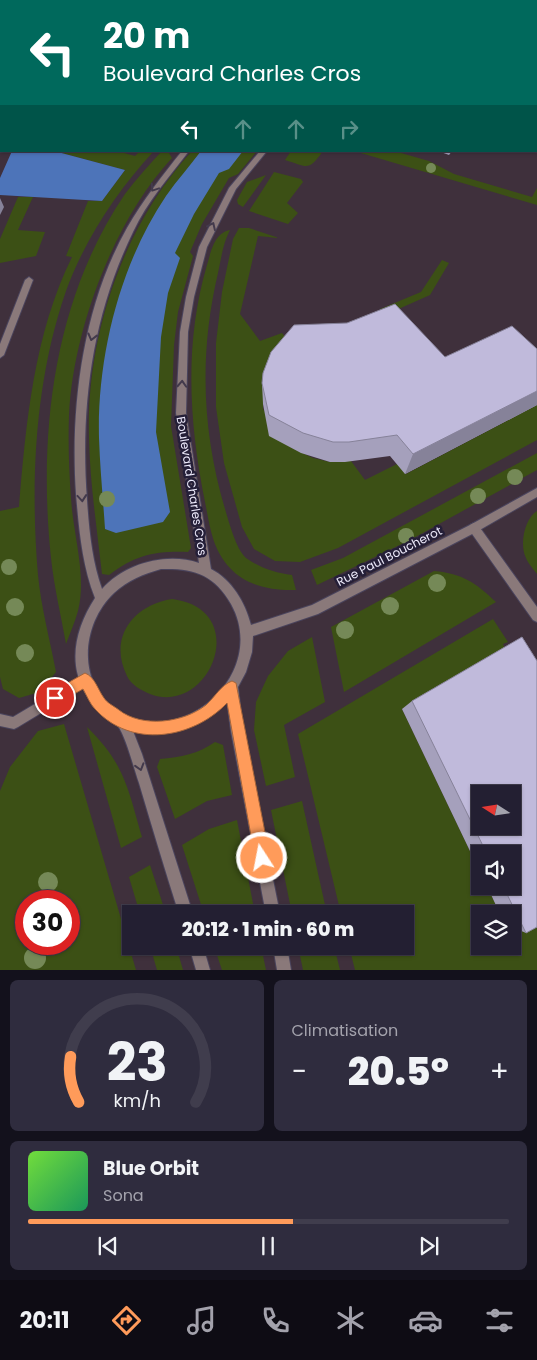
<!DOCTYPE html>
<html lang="fr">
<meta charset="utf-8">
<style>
body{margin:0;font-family:Poppins,sans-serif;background:#2f2c3e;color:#f1f3f6;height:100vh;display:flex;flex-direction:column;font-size:19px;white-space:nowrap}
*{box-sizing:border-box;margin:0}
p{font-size:16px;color:#a3a2ac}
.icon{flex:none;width:28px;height:28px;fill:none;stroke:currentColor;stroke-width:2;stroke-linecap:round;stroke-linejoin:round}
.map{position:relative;height:970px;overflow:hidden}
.drawer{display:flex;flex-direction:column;gap:10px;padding:10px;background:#13111c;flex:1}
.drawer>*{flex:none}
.guide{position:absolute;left:0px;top:0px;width:538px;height:152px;box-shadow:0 1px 4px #0004,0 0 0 1px #403d4d;background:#00695c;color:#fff;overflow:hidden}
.needle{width:32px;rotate:282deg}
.fabs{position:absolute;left:471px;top:785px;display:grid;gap:10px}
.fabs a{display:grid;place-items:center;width:50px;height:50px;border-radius:0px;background:#231f32;box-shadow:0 1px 4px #0004,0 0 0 1px #403d4d;font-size:25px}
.speed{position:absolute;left:15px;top:890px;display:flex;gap:10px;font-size:25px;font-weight:700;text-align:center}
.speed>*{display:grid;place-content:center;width:65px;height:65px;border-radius:50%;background:#231f32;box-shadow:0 1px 4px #0004,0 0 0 1px #403d4d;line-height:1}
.speed .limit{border:8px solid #d22;background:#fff;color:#111}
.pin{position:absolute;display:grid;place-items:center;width:42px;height:42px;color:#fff;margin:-21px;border:2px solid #fff;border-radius:50%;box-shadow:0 1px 5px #0007}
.me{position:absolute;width:55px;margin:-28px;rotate:349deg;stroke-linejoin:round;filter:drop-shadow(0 0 4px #0008)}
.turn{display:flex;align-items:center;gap:18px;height:105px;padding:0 20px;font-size:22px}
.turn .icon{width:65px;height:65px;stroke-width:2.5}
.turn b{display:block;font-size:35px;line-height:42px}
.lanes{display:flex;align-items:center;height:48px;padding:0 20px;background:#0003;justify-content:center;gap:25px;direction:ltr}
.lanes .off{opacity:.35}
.big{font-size:38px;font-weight:800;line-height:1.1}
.drawer .card{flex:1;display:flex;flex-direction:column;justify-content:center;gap:8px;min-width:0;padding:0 18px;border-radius:8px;background:#2f2c3e}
.drawer .dial{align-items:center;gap:0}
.dial svg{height:130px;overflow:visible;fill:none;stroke:#403d4d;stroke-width:7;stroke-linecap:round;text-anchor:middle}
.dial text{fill:#f1f3f6;stroke:none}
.song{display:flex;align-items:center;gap:15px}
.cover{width:60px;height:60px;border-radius:8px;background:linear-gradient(135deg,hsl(100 70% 55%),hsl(150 70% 35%))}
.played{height:5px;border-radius:2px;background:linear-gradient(90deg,#ff9b5a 55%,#403d4d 55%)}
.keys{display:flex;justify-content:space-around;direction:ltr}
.heat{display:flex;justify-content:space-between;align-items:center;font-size:28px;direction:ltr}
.drawer .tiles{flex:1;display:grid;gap:10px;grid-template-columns:1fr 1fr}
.card:last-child{grid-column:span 2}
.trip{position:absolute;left:122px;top:905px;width:292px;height:50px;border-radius:0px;background:#231f32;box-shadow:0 1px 4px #0004,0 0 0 1px #403d4d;font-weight:800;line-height:50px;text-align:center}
.tab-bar{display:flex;height:80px;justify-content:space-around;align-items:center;background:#0e0c14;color:#a3a2ac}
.tab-bar .icon{width:35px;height:35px}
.tab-bar .on{color:#ff9b5a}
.tab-bar b{font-size:22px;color:#f1f3f6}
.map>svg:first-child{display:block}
.industrial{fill:#3f303c;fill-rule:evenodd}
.green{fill:#3c5015;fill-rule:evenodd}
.water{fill:#4d74b9}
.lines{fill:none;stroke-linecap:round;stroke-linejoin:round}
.lane-casing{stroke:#4a445d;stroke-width:2}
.street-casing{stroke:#4a445d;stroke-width:2}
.lane{fill:#8a797a;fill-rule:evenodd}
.street{fill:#8a797a;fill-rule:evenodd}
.tree{fill:#758957}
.wall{fill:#a5a0bc;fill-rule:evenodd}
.shaded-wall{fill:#868299}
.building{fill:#c0badb;stroke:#868299;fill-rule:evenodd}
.oneway{stroke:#433a4c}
.route{fill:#ff9b5a;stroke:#a6653a}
.labels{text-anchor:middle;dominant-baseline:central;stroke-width:5;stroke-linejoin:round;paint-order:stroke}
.street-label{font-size:12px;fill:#edeafb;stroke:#251f38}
</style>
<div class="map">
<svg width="537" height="970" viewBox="0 0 537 970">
<rect width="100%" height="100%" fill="#2f2943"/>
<path class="industrial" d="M0,0H537V970H0ZM1,1H536V151H1ZM480,794H512V826H480ZM480,854H512V886H480ZM26,901H69V944H26ZM131,914H406V946H131ZM480,914H512V946H480Z"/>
<path class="green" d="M54,151H117L135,156L140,151H154C117,191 85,239 66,291C35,380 30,482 38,575C41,607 50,640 56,672L40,692L19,698L3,689L0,677V511L19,507C26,422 34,334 72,257L66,256L88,201H102L125,170Z
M162,151L169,153L172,158C114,220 73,330 69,415C68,442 69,471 71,498C73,535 87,575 78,611C75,622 70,633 66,644C61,615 54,587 51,558C38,434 53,300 125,194C136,179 149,165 162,151Z
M192,151H257L238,174L229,178L202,224L190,252L193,256L178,312L174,345L171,426L191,548L188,552C154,551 136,555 109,575L102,574C97,529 90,484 89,438C86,336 123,226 192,151Z
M291,151H323C308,172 308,167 285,160Z
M354,151H394L429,161L454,174L532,197L537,188V205Z
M274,172L301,179L303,182L287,203L298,213L288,224L249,211Z
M266,175L243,207L238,204L237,200L247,182Z
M18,197H33L18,230L45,232L36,256L0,263V239Z
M239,228H249L279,238L258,236L240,314L260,341L282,333L313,370L263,395V409L292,448L313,458L330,462L351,461L365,480L397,464L406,474L537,405V440L338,548L300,562L275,561L254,549L242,527L224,463L216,407V343L222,292L233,239Z
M230,230C223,243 221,259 218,273C199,354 202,431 225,509C229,522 236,549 246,558C260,568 275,573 292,575L296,590C273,591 246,586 230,568C212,549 210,526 205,502C189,423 184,343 207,265C211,252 214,233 230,230Z
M442,260L449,263L430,295L385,315L380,309L421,292Z
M537,453V470L410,540L317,585L311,570L343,558Z
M537,511V574C533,569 528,563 526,558C519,544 525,518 537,511Z
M434,571C463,574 475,582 496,602L344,692L331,627Z
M172,599C253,609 210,717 150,694C141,690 131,685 127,676C108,638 133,605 172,599Z
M493,619L508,642L503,644L505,649L402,709L480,872V886H487L500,914H480V946H512L513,919L537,906V970H355L349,946H406V914H341L298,734Z
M312,637L325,702L284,725L295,777L266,786L254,730L256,702L268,676L288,651Z
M64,724L136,970H0V791L10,767L38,731ZM26,901H69V944H26Z
M87,727C125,764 128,789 142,837L121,848Z
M215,742L223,745L232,795L207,801L175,819L157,767L160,759C181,757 198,754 215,742Z
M302,801L327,914H292L271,810Z
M237,820L255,914H204L182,845L209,829Z
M150,865L166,914H140L129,877Z
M150,946H176L183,970H157Z
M214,946H261L266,970H222Z
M298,946H334L340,970H303Z"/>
<path class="water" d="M12,151H54L125,170L102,201L0,195V178Z
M201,151H243L229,169L219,173L194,214L175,253L180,258L168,293L161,337L156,432L170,512L163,522L116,533L105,529C103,498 100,468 99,438C97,356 120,264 166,196C177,180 190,166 201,151Z"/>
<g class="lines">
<defs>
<path id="lane" d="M29,277L33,280L4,355L0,358V344L25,280Z
M474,523L478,525L537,607V622L533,620L470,531L469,528L470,525Z
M85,674L89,676L91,680L89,684L18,727L14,729L0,726V714L13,717Z"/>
<path id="street" d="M292,0H298V1H293Z
M348,0H354V1H349Z
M182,151H189C169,177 147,202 133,232C92,316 80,407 87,500C89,530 92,561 102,589C125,563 167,552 199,563L176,413L180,332L186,297L199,247L229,188L260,151H267L236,189L207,247L194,297L188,332L186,413L211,569C232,580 245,602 251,625L312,605L470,525L537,488V497L478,531L318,614L253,636L252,652L246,672L238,687L243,731L280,914H266L231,731L227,700C204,725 167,741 133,731L142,754L193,914H179C165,870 152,827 139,783C134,769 126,737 118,726C115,721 107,719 103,715C90,704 78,683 76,666C73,642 82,618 95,598C82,565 79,529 76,494C70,406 83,306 127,228C143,200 162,176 182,151ZM161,569C193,568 214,574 231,604C269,672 185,749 121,713C76,688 80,625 114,593C128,580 144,574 161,569Z
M189,946H203L210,970H196Z
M273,946H287L291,970H277Z"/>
</defs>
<use href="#lane" class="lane-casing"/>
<use href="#street" class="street-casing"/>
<use href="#lane" class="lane"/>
<use href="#street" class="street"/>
</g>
<g class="tree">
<circle cx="431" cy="168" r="5"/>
<circle cx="515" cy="477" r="8"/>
<circle cx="478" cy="496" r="8"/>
<circle cx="107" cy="499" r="8"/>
<circle cx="406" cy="536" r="8"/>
<circle cx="9" cy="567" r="8"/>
<circle cx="437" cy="583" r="9"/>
<circle cx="390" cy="606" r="9"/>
<circle cx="15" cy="607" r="9"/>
<circle cx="345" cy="630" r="9"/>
<circle cx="25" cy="653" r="9"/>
<circle cx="48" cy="882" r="10"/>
<circle cx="35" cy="958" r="11"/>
</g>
<path class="wall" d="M0,12H1V117H0Z
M438,151H452L449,155Z
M347,323L445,357L537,349V405L405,474L390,456L345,462H330L301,453L269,436L263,404L262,383Z
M522,637L537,661V927L526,933L512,927V914H500L487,886H512V854H480V872L402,709L412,701ZM480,794H512V826H480Z"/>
<path class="shaded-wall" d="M74,0H104L103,1H72Z
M0,198L4,207L0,215Z
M537,391V405L405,474L413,454Z"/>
<path class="building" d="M20,0H74L72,1H18Z
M0,12H1V31L0,30Z
M1,40V100H0V41Z
M395,304L445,357L512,326L537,349V391L413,454L397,435L349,442H333L303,433L269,415L262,383L263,373L271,352L294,325L347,323Z
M522,637L537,661V927L526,933L503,886H512V854H487L412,701ZM480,794H512V826H480Z"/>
<defs><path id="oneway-chevron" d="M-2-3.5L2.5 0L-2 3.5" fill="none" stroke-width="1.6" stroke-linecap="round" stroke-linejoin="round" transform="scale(1.25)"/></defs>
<g class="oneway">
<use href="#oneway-chevron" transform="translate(154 188) rotate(124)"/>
<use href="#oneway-chevron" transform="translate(212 226) rotate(-65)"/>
<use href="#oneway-chevron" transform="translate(92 337) rotate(104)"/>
<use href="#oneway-chevron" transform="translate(182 384) rotate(-87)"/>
<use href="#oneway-chevron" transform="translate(82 498) rotate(85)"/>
<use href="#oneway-chevron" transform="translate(140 767) rotate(73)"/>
</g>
<path class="route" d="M85,673C95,677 98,690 104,698C107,703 114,706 119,710C142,728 183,723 206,705C215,697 221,685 232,681L236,683L270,858L268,863L262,865L257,863L255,858L227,703C193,739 131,749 95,709C90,704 87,696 83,689L55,705L50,703L48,698L50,693Z"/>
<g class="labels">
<g class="street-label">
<text transform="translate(192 486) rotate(81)">Boulevard Charles Cros</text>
<text transform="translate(389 556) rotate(-27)">Rue Paul Boucherot</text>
</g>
</g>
</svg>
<div class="fabs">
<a><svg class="needle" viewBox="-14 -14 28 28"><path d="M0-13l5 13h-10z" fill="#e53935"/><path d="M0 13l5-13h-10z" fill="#a3a2ac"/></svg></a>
<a><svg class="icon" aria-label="sound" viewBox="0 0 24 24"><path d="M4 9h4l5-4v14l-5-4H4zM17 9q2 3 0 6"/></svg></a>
<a><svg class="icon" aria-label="layers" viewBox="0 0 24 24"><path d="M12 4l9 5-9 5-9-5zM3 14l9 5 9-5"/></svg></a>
</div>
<div class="speed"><div class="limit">30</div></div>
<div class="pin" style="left:55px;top:698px;background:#d93025"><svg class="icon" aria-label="arrive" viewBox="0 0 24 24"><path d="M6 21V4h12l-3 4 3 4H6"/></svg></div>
<svg class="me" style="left:262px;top:858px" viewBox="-20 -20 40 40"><circle r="17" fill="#ff9b5a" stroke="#fff" stroke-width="3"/><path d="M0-11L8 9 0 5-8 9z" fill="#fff"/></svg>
<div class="trip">20:12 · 1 min · 60 m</div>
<div class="guide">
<div class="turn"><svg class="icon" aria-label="left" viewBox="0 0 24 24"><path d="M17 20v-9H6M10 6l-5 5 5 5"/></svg><div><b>20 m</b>Boulevard Charles Cros</div></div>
<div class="lanes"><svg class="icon" aria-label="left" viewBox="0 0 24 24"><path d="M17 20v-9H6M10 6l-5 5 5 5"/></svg><svg class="icon off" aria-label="ahead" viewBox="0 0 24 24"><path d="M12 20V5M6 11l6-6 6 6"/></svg><svg class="icon off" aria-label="ahead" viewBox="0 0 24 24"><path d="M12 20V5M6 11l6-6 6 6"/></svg><svg class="icon off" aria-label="right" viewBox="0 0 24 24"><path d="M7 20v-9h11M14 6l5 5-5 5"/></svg></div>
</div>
</div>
<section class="drawer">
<div class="tiles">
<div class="card dial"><svg viewBox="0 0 100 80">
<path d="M14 69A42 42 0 1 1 86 69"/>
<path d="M14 69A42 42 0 0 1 9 41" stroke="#ff9b5a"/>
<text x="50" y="56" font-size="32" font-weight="700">23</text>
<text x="50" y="72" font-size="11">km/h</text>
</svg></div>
<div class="card"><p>Climatisation</p>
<div class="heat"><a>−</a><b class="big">20.5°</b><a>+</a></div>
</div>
<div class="card">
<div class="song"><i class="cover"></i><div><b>Blue Orbit</b><p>Sona</p></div></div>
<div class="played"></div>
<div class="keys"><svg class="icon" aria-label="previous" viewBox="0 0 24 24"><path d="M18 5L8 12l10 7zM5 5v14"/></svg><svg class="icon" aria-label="pause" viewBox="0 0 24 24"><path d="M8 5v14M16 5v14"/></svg><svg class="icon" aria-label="next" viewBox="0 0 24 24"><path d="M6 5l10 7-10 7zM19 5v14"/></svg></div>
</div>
</div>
</section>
<nav class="tab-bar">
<b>20:11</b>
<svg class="icon on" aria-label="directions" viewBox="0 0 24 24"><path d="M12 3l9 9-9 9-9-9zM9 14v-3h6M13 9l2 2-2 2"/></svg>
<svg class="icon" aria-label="music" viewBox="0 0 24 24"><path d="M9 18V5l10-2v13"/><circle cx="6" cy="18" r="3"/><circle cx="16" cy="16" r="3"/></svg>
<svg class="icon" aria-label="phone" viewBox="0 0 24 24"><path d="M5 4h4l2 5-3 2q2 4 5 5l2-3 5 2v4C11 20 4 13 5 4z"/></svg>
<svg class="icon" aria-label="climate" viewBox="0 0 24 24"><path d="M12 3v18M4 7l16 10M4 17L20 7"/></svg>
<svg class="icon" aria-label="car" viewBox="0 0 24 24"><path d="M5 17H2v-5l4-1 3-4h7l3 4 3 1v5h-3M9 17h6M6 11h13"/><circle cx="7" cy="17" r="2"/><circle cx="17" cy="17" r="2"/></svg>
<svg class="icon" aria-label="filters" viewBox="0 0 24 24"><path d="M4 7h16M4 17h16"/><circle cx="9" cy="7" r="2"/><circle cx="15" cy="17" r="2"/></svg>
</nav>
